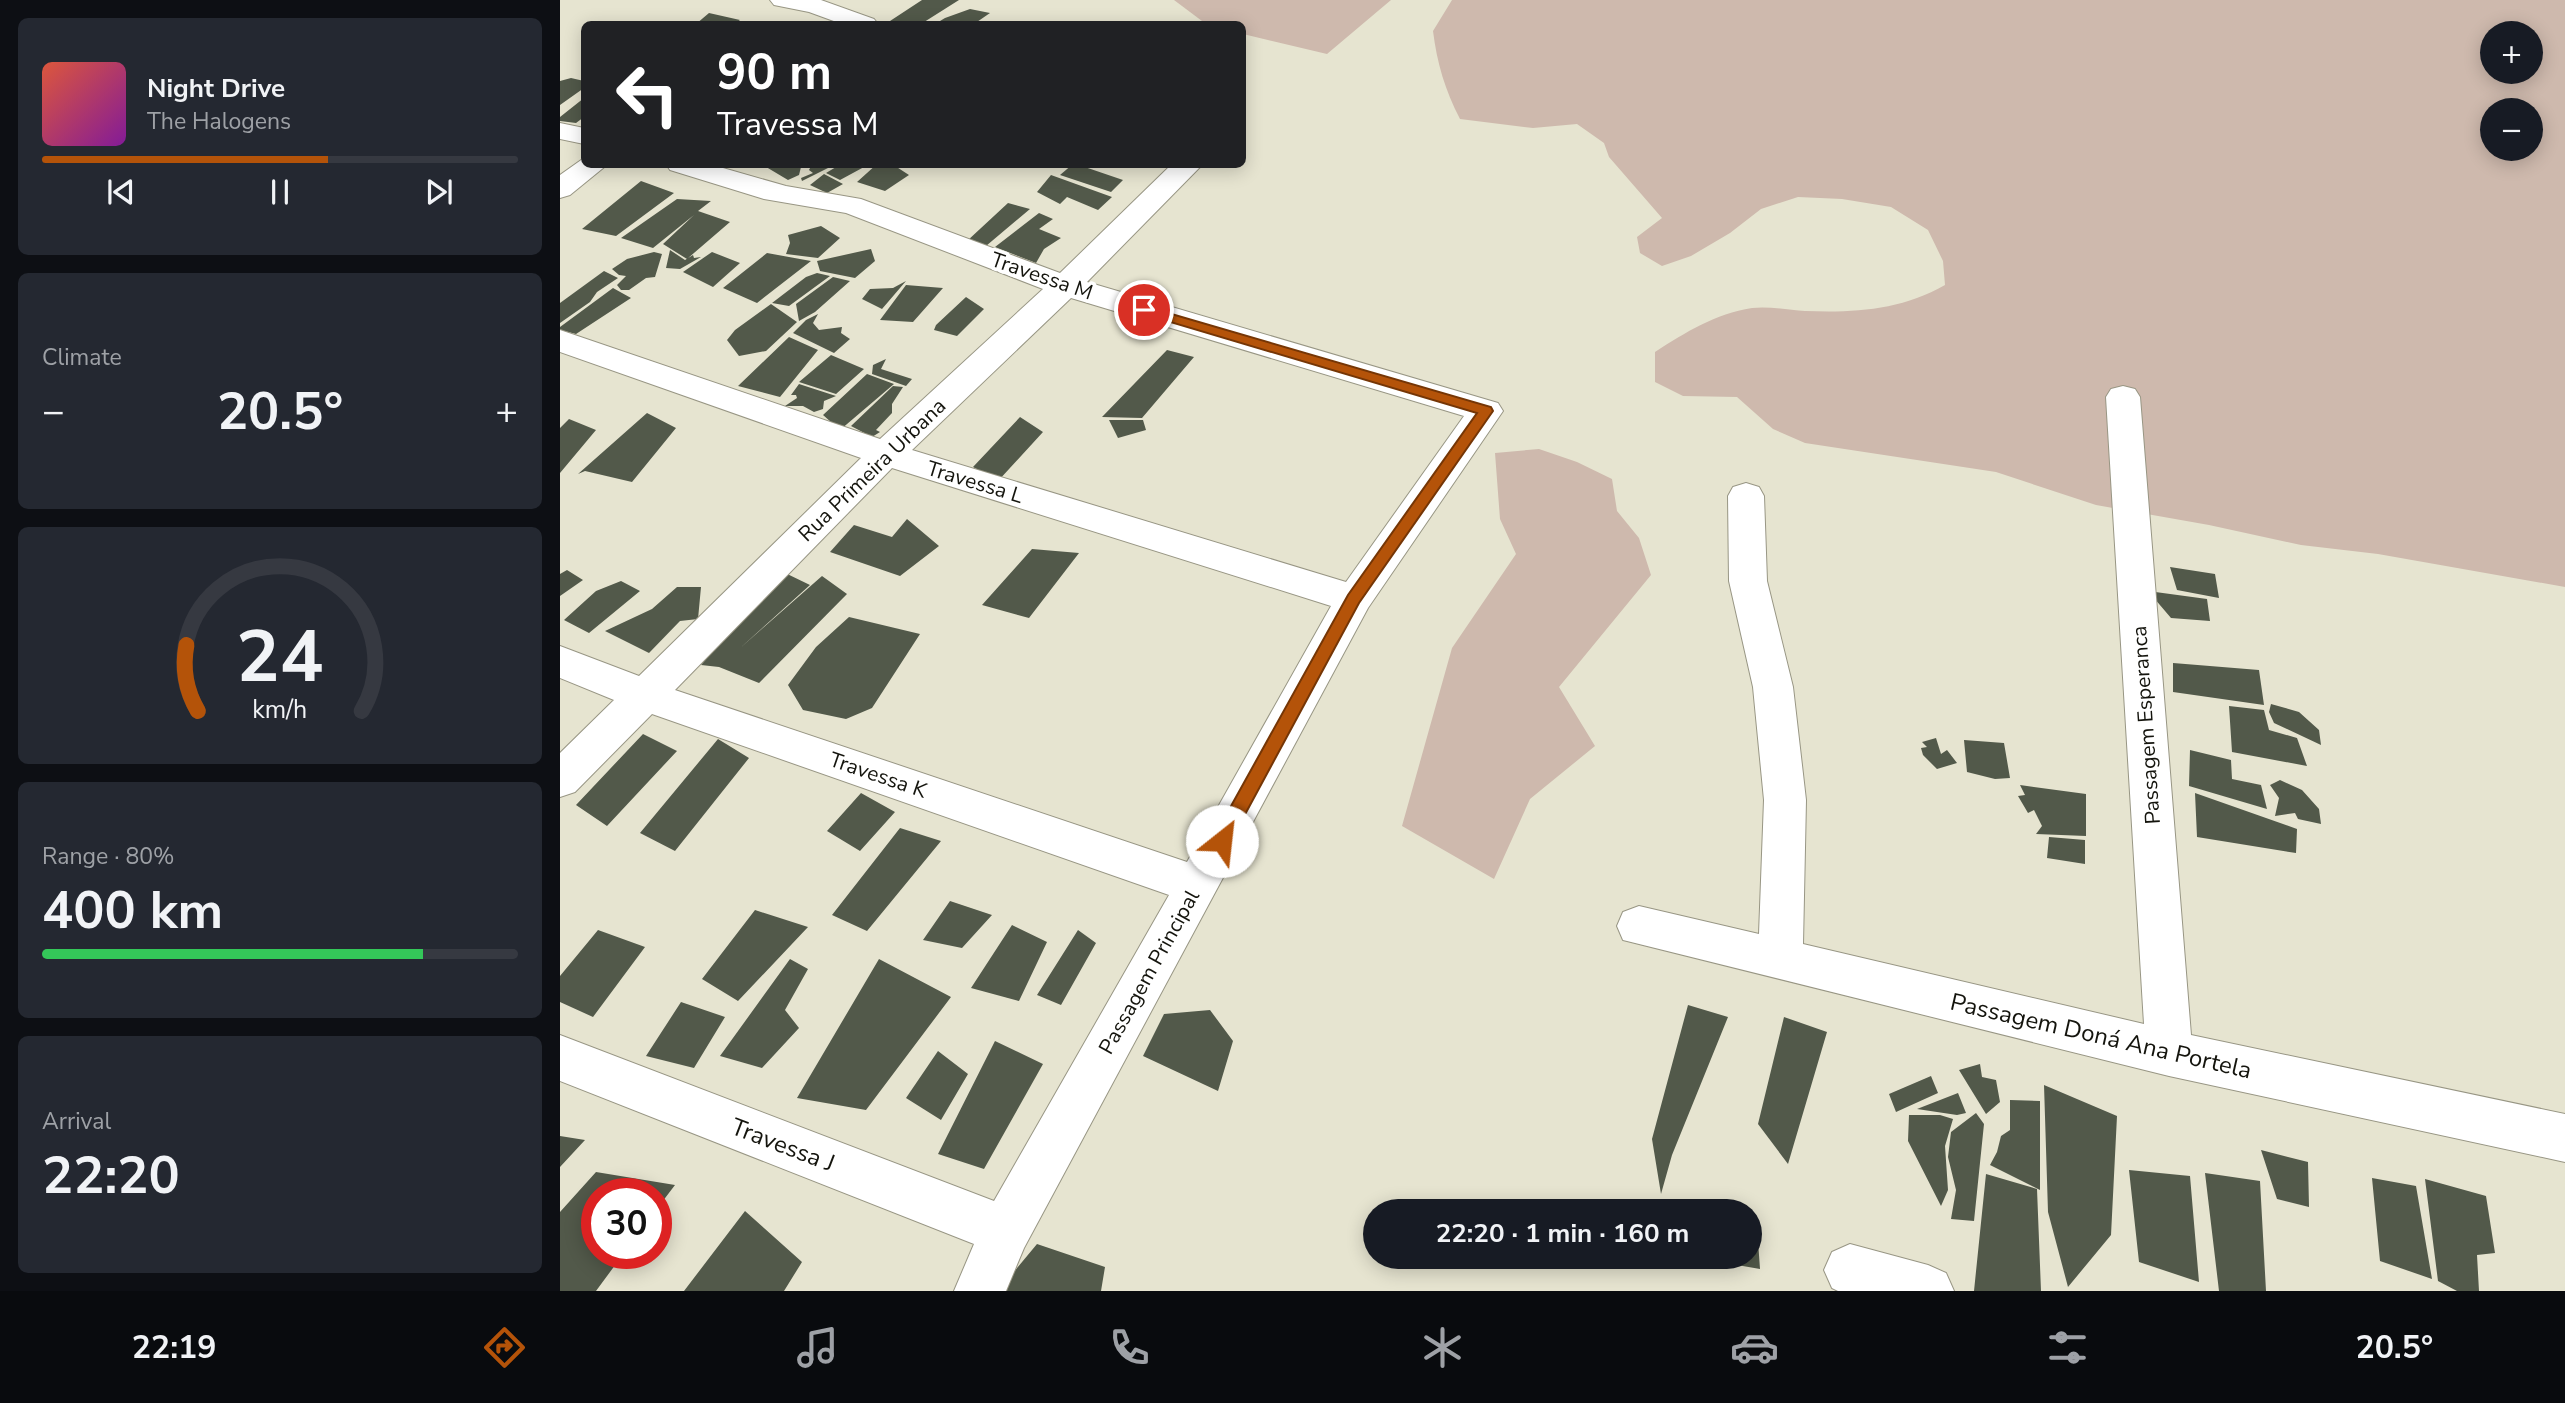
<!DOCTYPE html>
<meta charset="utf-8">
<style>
body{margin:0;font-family:"Nunito Sans",sans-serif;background:#242831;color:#f1f3f6;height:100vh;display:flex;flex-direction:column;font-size:26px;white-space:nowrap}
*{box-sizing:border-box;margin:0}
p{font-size:23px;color:#9ea1a6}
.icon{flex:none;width:38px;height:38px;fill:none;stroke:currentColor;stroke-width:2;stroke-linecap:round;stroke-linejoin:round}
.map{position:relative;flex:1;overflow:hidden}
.sheet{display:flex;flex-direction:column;gap:18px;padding:18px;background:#0d0f14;width:560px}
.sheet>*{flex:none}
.banner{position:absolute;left:21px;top:21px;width:665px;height:147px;border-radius:10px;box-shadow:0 4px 18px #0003;background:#202124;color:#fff;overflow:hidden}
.controls{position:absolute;left:1920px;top:21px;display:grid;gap:14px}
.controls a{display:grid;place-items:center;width:63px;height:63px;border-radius:50%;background:#171b24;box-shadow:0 4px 18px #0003;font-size:35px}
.speed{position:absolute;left:21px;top:1178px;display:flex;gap:14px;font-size:35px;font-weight:700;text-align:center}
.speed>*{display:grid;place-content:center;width:91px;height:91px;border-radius:50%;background:#171b24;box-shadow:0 4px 18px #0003;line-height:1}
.speed .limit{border:10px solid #d22;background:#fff;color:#111}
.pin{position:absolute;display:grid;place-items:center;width:60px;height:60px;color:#fff;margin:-30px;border:4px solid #fff;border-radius:50%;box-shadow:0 2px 7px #0007}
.me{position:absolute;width:77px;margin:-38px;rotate:29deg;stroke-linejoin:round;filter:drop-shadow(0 0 5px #0008)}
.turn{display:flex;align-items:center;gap:24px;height:147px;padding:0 21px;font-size:32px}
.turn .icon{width:91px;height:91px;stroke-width:2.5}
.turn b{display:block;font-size:49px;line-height:60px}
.big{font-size:52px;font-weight:700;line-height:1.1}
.sheet .widget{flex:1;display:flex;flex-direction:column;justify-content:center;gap:10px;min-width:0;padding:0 24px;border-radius:10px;background:#242831}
.sheet .dial{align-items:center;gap:0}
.dial svg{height:182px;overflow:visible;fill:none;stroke:#363941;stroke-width:7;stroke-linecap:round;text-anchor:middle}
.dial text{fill:#f1f3f6;stroke:none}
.song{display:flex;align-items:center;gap:21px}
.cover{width:84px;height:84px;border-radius:10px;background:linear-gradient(135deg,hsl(10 70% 55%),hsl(290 70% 35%))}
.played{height:7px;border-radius:4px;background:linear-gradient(90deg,#b45309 60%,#363941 60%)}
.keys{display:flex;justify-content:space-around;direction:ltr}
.heat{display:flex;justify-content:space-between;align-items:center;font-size:38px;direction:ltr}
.charge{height:10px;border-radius:5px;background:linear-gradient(90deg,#34c759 80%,#363941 0)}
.trip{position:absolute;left:803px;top:1199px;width:399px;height:70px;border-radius:35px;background:#171b24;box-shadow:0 4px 18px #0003;font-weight:700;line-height:70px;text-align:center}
.tab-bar{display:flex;height:112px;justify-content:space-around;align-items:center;background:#090b0e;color:#9ea1a6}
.tab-bar .icon{width:49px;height:49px}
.tab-bar .active{color:#b45309}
.tab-bar b{font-size:32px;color:#f1f3f6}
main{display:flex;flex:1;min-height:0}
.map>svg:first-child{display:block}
.green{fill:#ceb9ad;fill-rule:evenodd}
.building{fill:#52594a}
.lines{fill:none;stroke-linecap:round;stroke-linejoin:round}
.minor-casing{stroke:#989684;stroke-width:2}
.minor{fill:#fff;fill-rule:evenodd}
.route{fill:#b45309;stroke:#753606;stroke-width:2}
.labels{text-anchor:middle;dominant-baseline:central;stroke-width:7;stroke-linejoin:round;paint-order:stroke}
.street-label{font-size:21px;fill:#14140d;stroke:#fff}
.near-street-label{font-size:24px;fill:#14140d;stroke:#fff}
</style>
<main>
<section class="sheet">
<div class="widget">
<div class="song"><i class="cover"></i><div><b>Night Drive</b><p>The Halogens</p></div></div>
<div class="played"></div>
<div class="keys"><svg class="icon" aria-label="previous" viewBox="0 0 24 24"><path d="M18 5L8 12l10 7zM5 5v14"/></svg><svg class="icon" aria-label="pause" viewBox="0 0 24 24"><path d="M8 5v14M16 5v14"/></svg><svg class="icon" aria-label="next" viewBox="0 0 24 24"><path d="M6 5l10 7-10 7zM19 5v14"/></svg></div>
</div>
<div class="widget"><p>Climate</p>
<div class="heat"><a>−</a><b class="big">20.5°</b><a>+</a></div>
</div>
<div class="widget dial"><svg viewBox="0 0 100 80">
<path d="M14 69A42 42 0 1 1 86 69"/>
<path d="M14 69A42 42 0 0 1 9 40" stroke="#b45309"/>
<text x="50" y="56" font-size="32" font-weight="700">24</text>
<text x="50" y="72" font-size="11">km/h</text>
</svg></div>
<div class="widget"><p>Range · 80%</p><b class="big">400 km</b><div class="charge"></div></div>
<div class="widget"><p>Arrival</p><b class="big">22:20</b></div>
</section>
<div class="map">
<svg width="2005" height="1291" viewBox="0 0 2005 1291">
<rect width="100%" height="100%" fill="#e6e4d0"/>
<path class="green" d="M614,0H831L767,54L683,34L682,24H646Z
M892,0H2005V587L1818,554L1741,545L1649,525L1536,505L1436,472L1245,443L1213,429L1177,397L1123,396L1095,382V352C1126,332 1155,314 1192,308C1209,306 1228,310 1245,311C1295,313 1341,310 1385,285L1383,261L1368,230L1331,207L1282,199L1238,197L1201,209L1170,233L1131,256L1102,266L1080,253L1077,237L1102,218L1049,157L1044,143L1017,124L973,128L900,119C885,90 877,63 873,31ZM1932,33H1970V72H1932ZM1932,110H1970V149H1932Z
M979,449L1017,462L1052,479L1057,511L1079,538L1091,575L999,687L1035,746L970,799L934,879L842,826L892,648L956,554L940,519L935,453Z"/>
<path class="building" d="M362,0H399L361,24H341L330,21Z
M410,9L430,13L414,24H375L385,18Z
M149,13L180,20L175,24H136Z
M11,78L24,81V88L0,105V81Z
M24,98V117L16,123L0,121V117Z
M201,164H236L241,167L239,175L228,180Z
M252,164H276L242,181L241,178L253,173L249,170Z
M281,164H301L304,167L280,180L266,173Z
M317,164H332L349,175L325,191L297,182Z
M513,164H516L563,180L551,192L500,175Z
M264,174L283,184L267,193L250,185Z
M491,175L552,197L538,210L507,197L500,204L477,192Z
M81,181L114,193L56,236L22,229Z
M117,199L151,201L138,211L170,222L127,259L103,244L134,215L93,248L61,238Z
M448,203L470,209L426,246L407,241Z
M479,213L493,219L479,229L501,238L484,249L476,263L435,247Z
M261,226L280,238L258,258L226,254L230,243L228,235Z
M311,249L315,261L295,278L260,271L257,261Z
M110,250L125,260L133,255L134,258L141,257L120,269L106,268Z
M94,252L102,254L95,277L86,278L69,290H61L57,285L66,276L59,275L52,269L67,259Z
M152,252L180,263L153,287L123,272Z
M207,253L251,261L197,303L163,288Z
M44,271L58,278L37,292L30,302L0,323V303Z
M257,273L270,276L229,306L212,303L246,277Z
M273,277L290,281L255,312L239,321L236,304Z
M346,281L322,309L302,299L310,289L333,288Z
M346,285L383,288L353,322L320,320Z
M53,288L71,298L16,334L0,330V327Z
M406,297L424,309L397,336L374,330L376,325Z
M211,304L237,322L206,351L179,356L167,340L175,330Z
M258,314L253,323L259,330L282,327L281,333L290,339L274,353L233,333L246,320Z
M229,337L258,350L220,397L178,386Z
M607,350L634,357L582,418L542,417Z
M271,355L304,369L276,394L239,382Z
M326,359L321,369L352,379L346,386L312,374L313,365Z
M307,374L334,384L280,430L263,415Z
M239,384L276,396L264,401L263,409L254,412L243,406H225L237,398L236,395H231Z
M333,386L343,387L332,404V413L316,430L320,432L312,437L291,426Z
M87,413L116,428L72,482L25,471L18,474Z
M460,417L483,432L438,481L413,467Z
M9,419L36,430L0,473V428Z
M549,420H583L586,430L558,438Z
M347,519L379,546L340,576L270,552L294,525L332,537Z
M472,549L519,553L469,618L422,605Z
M1610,567L1655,574L1659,598L1617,590Z
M7,570L23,580L0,596V574Z
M221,571L250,585L179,649L262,576L287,594L199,683L159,667L141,665Z
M61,581L80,591L29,633L4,620L36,591Z
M117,587H141L138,619L120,621L89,653L45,631L92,609Z
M1588,591L1647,599L1650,621L1611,618Z
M289,617L360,634L312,708L286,719L243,710L228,685L256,647Z
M1613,663L1699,670L1704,705L1613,692Z
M1711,704L1739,712L1759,730L1761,745L1714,723L1709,712Z
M1669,706L1704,710L1709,730L1737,738L1747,766L1672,752Z
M83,734L117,751L47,826L16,805Z
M1376,738L1381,754L1387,750L1397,763L1377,769L1363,755L1361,748L1367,747L1362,742Z
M158,739L189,758L115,851L80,833Z
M1404,740L1444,743L1450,778L1435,779L1407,772Z
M1630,750L1671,760L1672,779L1701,785L1707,809L1629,786Z
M1720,780L1742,790L1759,809L1761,824L1738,819L1735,813L1715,816L1719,798L1710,785Z
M1460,785L1526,794V836L1476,834L1482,826L1474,810L1468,813L1458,796L1465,795Z
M301,793L335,812L300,851L267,831Z
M1635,793L1737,829L1736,853L1637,837Z
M340,828L381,841L307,931L272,915Z
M1489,837L1525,840V864L1487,858Z
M390,901L432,915L402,948L363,940Z
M195,910L248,927L178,1001L142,979Z
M452,925L487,942L459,1001L411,988Z
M38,930L85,947L33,1017L0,1002V976Z
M518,930L536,943L501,1005L477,995Z
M230,959L248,969L225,1010L239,1028L202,1068L160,1056Z
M319,959L391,997L306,1110L237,1098Z
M121,1002L165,1017L134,1068L86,1056Z
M1128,1005L1168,1017L1112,1155L1101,1194L1092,1139Z
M650,1010L673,1041L658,1091L583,1056L604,1014Z
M1224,1017L1267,1032L1228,1164L1198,1124Z
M435,1041L483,1064L424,1169L378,1154Z
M378,1051L408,1074L381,1120L346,1098Z
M1420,1064L1422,1077L1436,1080L1440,1102L1426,1114L1399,1070Z
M1371,1076L1378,1093L1336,1112L1329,1094Z
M1484,1085L1557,1116L1551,1235L1508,1287L1488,1212Z
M1398,1093L1406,1113L1397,1115L1357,1109Z
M1450,1100L1480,1101V1190L1430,1165L1437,1152L1441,1136L1450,1130Z
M1416,1113L1424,1124L1414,1221L1391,1219L1396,1190L1388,1157L1391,1132Z
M1349,1115H1380L1393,1119L1385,1146L1388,1190L1381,1206L1348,1141Z
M0,1136L25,1140L0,1167Z
M1701,1150L1748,1162L1749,1207L1717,1199Z
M1569,1170L1630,1176L1639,1282L1579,1262Z
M36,1172L115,1185L96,1210V1194H37V1253H64L36,1291H0V1212Z
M1645,1173L1700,1181L1706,1291H1659Z
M1426,1174L1477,1189L1481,1291H1414Z
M1812,1178L1856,1186L1872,1279L1820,1261Z
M1865,1179L1926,1196L1935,1253L1917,1255L1919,1291H1897L1878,1281Z
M1077,1200L1130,1210V1211H1076Z
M185,1211L242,1262L224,1291H124Z
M1190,1225L1197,1227L1200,1269L1137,1258L1190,1256Z
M477,1244L545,1267L541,1291H438Z"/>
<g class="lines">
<defs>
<path id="minor" d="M210,0H261L314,19L318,24H282L249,12L214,5Z
M0,123L24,128V144L0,139Z
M24,158V164H48L10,195L0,198V175Z
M106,164H149L226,186L301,199L500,273L612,164H643L527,282L938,403L943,411L808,608L464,1248L446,1291H394L414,1244L0,1081V1035L434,1201L609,895L92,714L15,792L0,797V753L54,700L0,678V646L79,676L301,458L0,352V330L320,439L483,289L286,213L204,199L110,170ZM511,298L904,416L786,582L352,450ZM332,468L771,606L627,862L115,690Z
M1563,386L1575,389L1580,397L1631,1035L2005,1114V1162L1609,1076L1063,940L1057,926L1063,912L1079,906L1199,934L1204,800L1193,687L1169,581L1168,496L1173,487L1186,483L1199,487L1204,496L1207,581L1233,687L1246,800L1243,944L1584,1024L1546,397L1551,389Z
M1290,1244L1368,1265L1386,1273L1394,1291H1278L1272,1288L1264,1270L1272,1252Z"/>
</defs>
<use href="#minor" class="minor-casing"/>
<use href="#minor" class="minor"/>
</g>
<path class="route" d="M584,306L931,407L933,411L799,603L668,846L662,848L655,846L653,841L655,835L788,595L917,413L580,313L578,310Z"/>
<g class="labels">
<g class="street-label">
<text transform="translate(482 276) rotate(19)">Travessa M</text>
<text transform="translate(312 470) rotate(-44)">Rua Primeira Urbana</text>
<text transform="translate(415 482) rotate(17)">Travessa L</text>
<text transform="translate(1586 725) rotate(-94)">Passagem Esperanca</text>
<text transform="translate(318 775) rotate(19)">Travessa K</text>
<text transform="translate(589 972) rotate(-61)">Passagem Principal</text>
</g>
<g class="near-street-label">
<text transform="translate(1541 1036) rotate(13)">Passagem Doná Ana Portela</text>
<text transform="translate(223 1145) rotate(21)">Travessa J</text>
</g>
</g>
</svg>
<div class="controls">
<a>+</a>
<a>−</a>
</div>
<div class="speed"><div class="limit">30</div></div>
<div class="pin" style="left:584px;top:310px;background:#d93025"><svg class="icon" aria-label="arrive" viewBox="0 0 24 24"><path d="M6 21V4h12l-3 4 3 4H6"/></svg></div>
<svg class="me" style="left:662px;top:841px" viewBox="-20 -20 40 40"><circle r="19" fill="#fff"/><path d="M0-13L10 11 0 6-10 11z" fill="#b45309"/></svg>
<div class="trip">22:20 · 1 min · 160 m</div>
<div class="banner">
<div class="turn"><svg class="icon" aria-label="left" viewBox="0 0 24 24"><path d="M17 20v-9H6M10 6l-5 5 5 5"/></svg><div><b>90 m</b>Travessa M</div></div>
</div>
</div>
</main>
<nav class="tab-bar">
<b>22:19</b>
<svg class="icon active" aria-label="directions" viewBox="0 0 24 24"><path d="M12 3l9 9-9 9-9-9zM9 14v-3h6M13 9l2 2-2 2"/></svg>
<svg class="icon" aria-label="music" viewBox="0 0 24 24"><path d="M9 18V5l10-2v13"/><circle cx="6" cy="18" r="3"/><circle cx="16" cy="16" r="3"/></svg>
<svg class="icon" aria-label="phone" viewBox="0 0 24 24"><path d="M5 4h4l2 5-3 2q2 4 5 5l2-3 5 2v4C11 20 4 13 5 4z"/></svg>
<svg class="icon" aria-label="climate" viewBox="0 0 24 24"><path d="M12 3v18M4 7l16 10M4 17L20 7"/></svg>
<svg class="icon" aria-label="car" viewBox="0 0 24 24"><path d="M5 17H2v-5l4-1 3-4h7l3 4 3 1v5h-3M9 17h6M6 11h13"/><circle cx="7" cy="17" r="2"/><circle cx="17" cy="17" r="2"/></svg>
<svg class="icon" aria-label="filters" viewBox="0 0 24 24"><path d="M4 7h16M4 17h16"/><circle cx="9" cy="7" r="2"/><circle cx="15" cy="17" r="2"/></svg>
<b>20.5°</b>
</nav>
